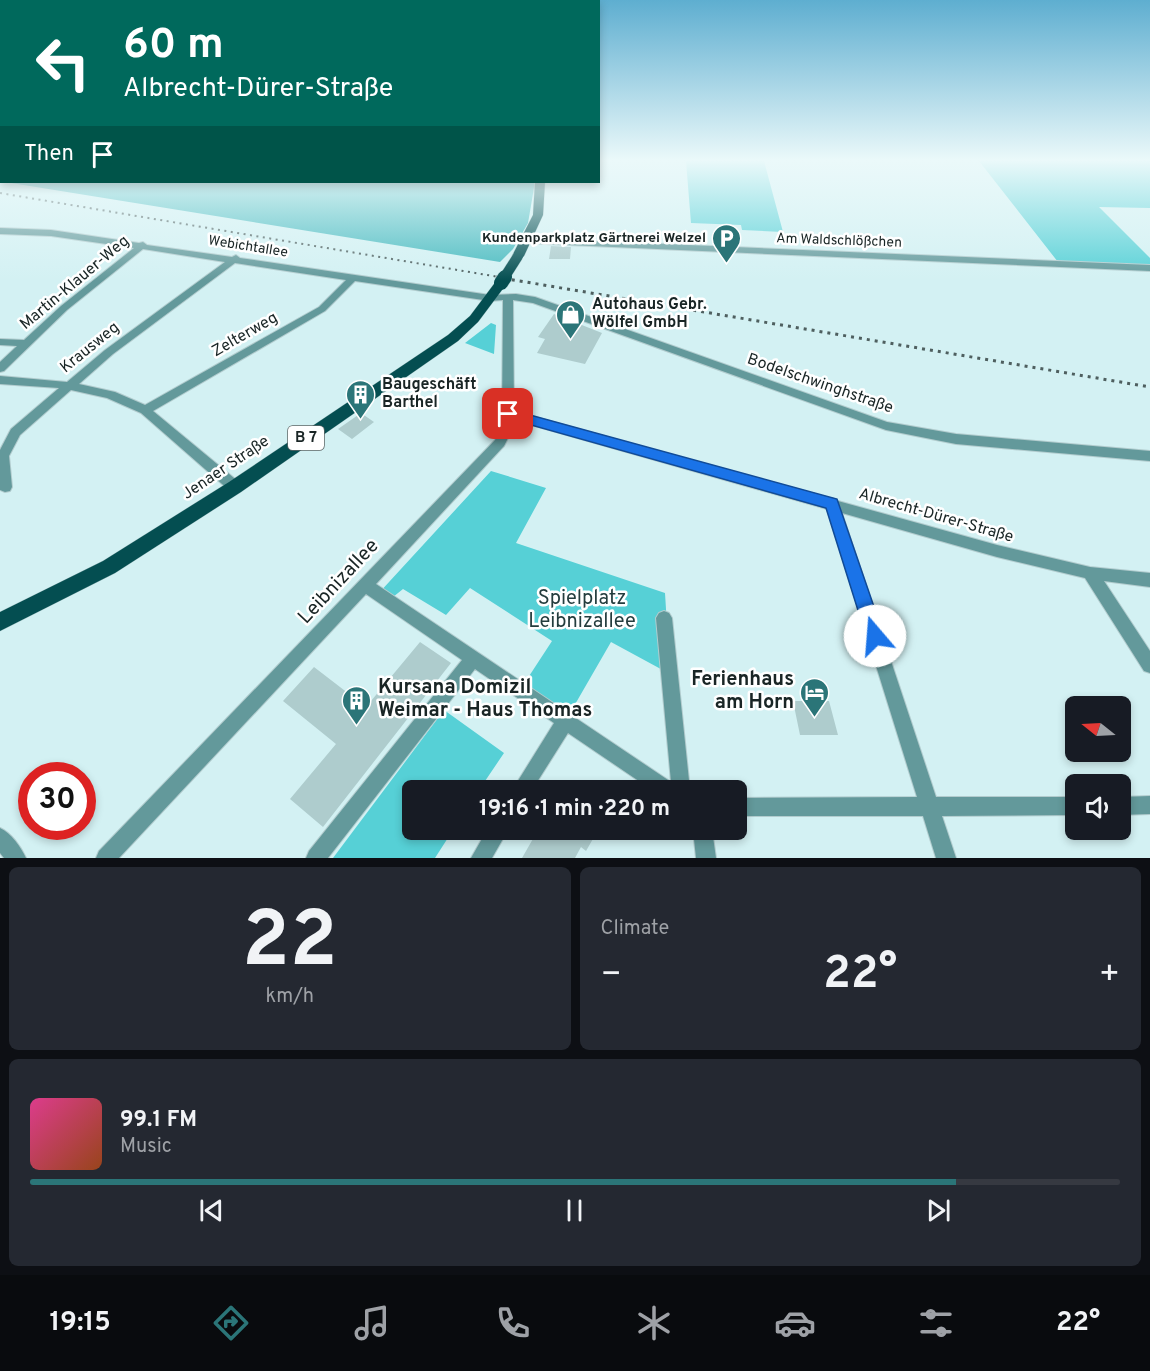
<!DOCTYPE html>
<meta charset="utf-8">
<style>
body{margin:0;font-family:Overpass,sans-serif;background:#242831;color:#f1f3f6;height:100vh;display:flex;flex-direction:column;font-size:22px;white-space:nowrap}
*{box-sizing:border-box;margin:0}
p{font-size:20px;color:#9ea1a6}
.icon{flex:none;width:33px;height:33px;fill:none;stroke:currentColor;stroke-width:2;stroke-linecap:round;stroke-linejoin:round}
.map{position:relative;height:858px;overflow:hidden}
.details{display:flex;flex-direction:column;gap:9px;padding:9px;background:#0d0f14;flex:1}
.details>*{flex:none}
.hud{position:absolute;left:0px;top:0px;width:600px;height:183px;box-shadow:0 3px 9px #0003;background:#00695c;color:#fff;overflow:hidden}
.needle{width:39px;rotate:288deg}
.buttons{position:absolute;left:1065px;top:696px;display:grid;gap:12px}
.buttons a{display:grid;place-items:center;width:66px;height:66px;border-radius:9px;background:#171b24;box-shadow:0 3px 9px #0003;font-size:30px}
.speed{position:absolute;left:18px;top:762px;display:flex;gap:12px;font-size:30px;font-weight:700;text-align:center}
.speed>*{display:grid;place-content:center;width:78px;height:78px;border-radius:50%;background:#171b24;box-shadow:0 3px 9px #0003;line-height:1}
.speed .limit{border:9px solid #d22;background:#fff;color:#111}
.pin{position:absolute;display:grid;place-items:center;width:51px;height:51px;color:#fff;margin:-26px;border-radius:12px;box-shadow:0 3px 9px #0006}
.me{position:absolute;width:66px;margin:-33px;rotate:342deg;stroke-linejoin:round;filter:drop-shadow(0 0 4px #0008)}
.turn{display:flex;align-items:center;gap:21px;height:126px;padding:0 24px;font-size:27px}
.turn .icon{width:78px;height:78px;stroke-width:2.5}
.turn b{display:block;font-size:42px;line-height:51px}
.then{display:flex;align-items:center;height:57px;padding:0 24px;background:#0003;gap:12px;font-size:22px}
.big{font-size:45px;font-weight:700;line-height:1.1}
.details .tile{flex:1;display:flex;flex-direction:column;justify-content:center;gap:9px;min-width:0;padding:0 21px;border-radius:9px;background:#242831}
.details .dial{align-items:center;gap:0}
.dial b{font-size:78px;line-height:1}
.song{display:flex;align-items:center;gap:18px}
.cover{width:72px;height:72px;border-radius:9px;background:linear-gradient(135deg,hsl(330 70% 55%),hsl(20 70% 35%))}
.played{height:6px;border-radius:3px;background:linear-gradient(90deg,#2b7578 85%,#363941 85%)}
.keys{display:flex;justify-content:space-around;direction:ltr}
.heat{display:flex;justify-content:space-between;align-items:center;font-size:33px;direction:ltr}
.details .tiles{flex:1;display:grid;gap:9px;grid-template-columns:1fr 1fr}
.tile:last-child{grid-column:span 2}
.trip{position:absolute;left:402px;top:780px;width:345px;height:60px;border-radius:9px;background:#171b24;box-shadow:0 3px 9px #0003;font-weight:700;line-height:60px;text-align:center}
.tab-bar{display:flex;height:96px;justify-content:space-around;align-items:center;background:#090b0e;color:#9ea1a6}
.tab-bar .icon{width:42px;height:42px}
.tab-bar .on{color:#2b7578}
.tab-bar b{font-size:27px;color:#f1f3f6}
.map>svg:first-child{display:block}
.green{fill:#56d0d6}
.forest{fill:#4abbc0}
.building{fill:#aecccd}
.lines{fill:none;stroke-linecap:round;stroke-linejoin:round}
.street-casing{stroke:#b2ccce;stroke-width:2}
.primary-casing{stroke:#b2ccce;stroke-width:1}
.street{fill:#63999b;fill-rule:evenodd}
.primary{fill:#044e51;fill-rule:evenodd}
.rail-far1{stroke:#4e5f5f;stroke-width:2;stroke-dasharray:2 4.5;stroke-linecap:butt}
.rail{stroke:#4e5f5f;stroke-width:3;stroke-dasharray:3 5;stroke-linecap:butt}
.primary-bridge-far1-casing{stroke:#b2ccce;stroke-width:11;stroke-linecap:butt}
.primary-bridge-casing{stroke:#b2ccce;stroke-width:15;stroke-linecap:butt}
.primary-bridge-far1{stroke:#044e51;stroke-width:10}
.primary-bridge{stroke:#044e51;stroke-width:14}
.route{fill:#1a73e8;stroke:#114b97;stroke-width:1.5}
.labels{text-anchor:middle;dominant-baseline:central;stroke-width:5;stroke-linejoin:round;paint-order:stroke}
.far-poi-label{font-size:14px;font-weight:bold;fill:#192525;stroke:#fff;text-anchor:end}
.far-street-label{font-size:14px;fill:#192525;stroke:#fff}
.shield{fill:#fff;stroke:#5e6666;stroke-width:1.5}
.shield-label{font-size:15px;font-weight:bold;fill:#192525}
.street-label{font-size:16px;fill:#192525;stroke:#fff}
.poi-label{font-size:16px;font-weight:bold;fill:#192525;stroke:#fff;text-anchor:start}
.near-street-label{font-size:20px;fill:#192525;stroke:#fff}
.near-park-label{font-size:20px;fill:#243d3e;stroke:#fff}
.near-poi-label{font-size:20px;font-weight:bold;fill:#192525;stroke:#fff;text-anchor:end}
</style>
<div class="map">
<svg width="1150" height="858" viewBox="0 0 1150 858">
<rect width="100%" height="100%" fill="#d3f1f3"/>
<path class="green" d="M686,161H764L783,232L742,230L741,225L691,223Z
M979,161H1150V208L1099,207L1150,258V265L1058,262Z
M491,323L496,325L494,354L465,343Z
M491,471L546,488L516,543L665,593L670,674L611,642L566,720L520,690L552,641L470,588L446,615L403,589L388,601L378,594Z
M444,710L504,753L479,790H412V830H453L435,858H333Z"/>
<path class="forest" d="M5,182H535L528,223L513,249L500,262Z"/>
<path class="building" d="M551,246L571,247L570,259H549Z
M554,314L602,333L585,364L537,353L545,339L538,337Z
M361,413L374,422L352,439L338,429Z
M420,642L451,663L323,827L290,799L336,744L283,701L314,667L366,707Z
M793,701H829L838,735H800Z
M538,830H598L586,851L581,847L575,858H522Z"/>
<g class="lines">
<defs>
<path id="street" d="M0,161H2L0,165Z
M0,228L51,230L139,243L143,242L147,245L232,257L236,255L240,258L490,295L516,294L535,297L887,422L956,434L1150,451V461L956,444L886,430L533,303L513,300L514,411L829,499L832,498L838,501L997,545L1090,567L1150,573V587L1104,581L1150,651V673L1144,671L1085,578L997,557L842,513L936,797H1076V815L942,816L956,858H936L923,816H736V798L917,797L827,509L514,420L513,428L504,446L376,584L671,782L656,618L659,613L664,611L669,613L672,618L690,790H652L568,733L532,790H513L516,784L554,723L475,669L328,858H306L309,851L462,660L366,594L119,858H96L99,851L495,440L501,428L502,414L503,300L490,301L355,281L325,311L153,411L240,483L242,487L240,491L235,492L230,491L141,413L107,398L71,390L20,435L9,456L12,487L10,491L5,492L0,490V450L11,429L59,388L0,384V376L67,382L105,350L225,262L143,249L67,310L4,371L0,372V362L17,346L0,345V339L24,340L61,306L134,248L51,236L0,234ZM235,263L346,280L319,307L145,405L115,392L79,384L113,354Z
M526,238L1150,265V271L523,243L522,241Z
M1150,796V814L1120,815V797Z
M0,828C11,833 21,847 26,858H4L0,853Z
M487,830H508L492,858H471Z
M693,830H712L716,858H696Z"/>
<path id="primary" d="M535,182H545L543,215L524,256L522,258H514L512,256L533,215Z
M501,279L507,283L505,286L478,322L458,341L241,492L115,573L0,631V612L103,561L229,482L448,335L470,316L497,280Z"/>
</defs>
<use href="#street" class="street-casing"/>
<use href="#primary" class="primary-casing"/>
<use href="#street" class="street"/>
<use href="#primary" class="primary"/>
<path class="rail-far1" d="M0,193L505,278"/>
<path class="rail" d="M496,277L1150,387"/>
<defs>
<path id="primary-bridge-far1" d="M504,278L518,256"/>
<path id="primary-bridge" d="M501,283L505,277"/>
</defs>
<use href="#primary-bridge-far1" class="primary-bridge-far1-casing"/>
<use href="#primary-bridge" class="primary-bridge-casing"/>
<use href="#primary-bridge-far1" class="primary-bridge-far1"/>
<use href="#primary-bridge" class="primary-bridge"/>
</g>
<linearGradient id="sky" x2="0" y2="1"><stop stop-color="#5eaed0"/><stop offset="0.57" stop-color="#ebf9fa"/><stop offset="1" stop-color="#ebf9fa" stop-opacity="0"/></linearGradient>
<rect width="1150" height="281" fill="url(#sky)"/>
<path class="route" d="M508,409L837,499L884,636L881,642L875,644L869,642L866,636L826,508L503,417V410Z"/>
<defs>
<symbol id="parking-pin" viewBox="-11 -11 22 30"><path d="M0 17L-7.5 6A9.5 9.5 0 1 1 7.5 6Z" fill="#2b7578" stroke="#fff"/><path d="M-3.5-5.5H1a3.5 3.5 0 0 1 0 7H-1V5.5H-3.5ZM-1-3.4V-.6H.8a1.4 1.4 0 0 0 0-2.8Z" fill="#fff"/></symbol>
<symbol id="shop-pin" viewBox="-11 -11 22 30"><path d="M0 17L-7.5 6A9.5 9.5 0 1 1 7.5 6Z" fill="#2b7578" stroke="#fff"/><path d="M-5-2.5h2.3a2.7 3.5 0 0 1 5.4 0H5L5.5 6h-11ZM-1.5-2.5h3a1.5 2.3 0 0 0-3 0Z" fill="#fff"/></symbol>
<symbol id="building-pin" viewBox="-11 -11 22 30"><path d="M0 17L-7.5 6A9.5 9.5 0 1 1 7.5 6Z" fill="#2b7578" stroke="#fff"/><path d="M-4-6H4V6H1V3H-1V6H-4ZM-2.5-4.3h1.7v1.8h-1.7ZM.8-4.3h1.7v1.8H.8ZM-2.5-1h1.7V.8h-1.7ZM.8-1h1.7V.8H.8Z" fill="#fff"/></symbol>
<symbol id="hotel-pin" viewBox="-11 -11 22 30"><path d="M0 17L-7.5 6A9.5 9.5 0 1 1 7.5 6Z" fill="#2b7578" stroke="#fff"/><path d="M-6-4.5h1.5V1H6V5H4.5V3h-9V5H-6ZM-4 0a1.8 1.8 0 1 1 3.6 0ZM.5 0V-2.5h3Q6-2.5 6 0Z" fill="#fff"/></symbol>
</defs>
<g fill-rule="evenodd">
<use href="#parking-pin" x="710" y="222" width="33" height="45"/>
<use href="#shop-pin" x="554" y="298" width="33" height="45"/>
<use href="#building-pin" x="344" y="378" width="33" height="45"/>
<use href="#hotel-pin" x="798" y="676" width="33" height="45"/>
<use href="#building-pin" x="340" y="684" width="33" height="45"/>
</g>
<g class="labels">
<g class="far-poi-label">
<text x="706" y="238">Kundenparkplatz Gärtnerei Welzel</text>
</g>
<g class="far-street-label">
<text transform="translate(839 241) rotate(2)">Am Waldschlößchen</text>
<text transform="translate(248 247) rotate(9)">Webichtallee</text>
</g>
<rect class="shield" x="288" y="426" width="36" height="24" rx="4.5"/>
<g class="shield-label">
<text x="306" y="438">B 7</text>
</g>
<g class="street-label">
<text transform="translate(75 283) rotate(-40)">Martin-Klauer-Weg</text>
<text transform="translate(245 335) rotate(-30)">Zelterweg</text>
<text transform="translate(90 348) rotate(-39)">Krausweg</text>
<text transform="translate(820 384) rotate(19)">Bodelschwinghstraße</text>
<text transform="translate(226 468) rotate(-34)">Jenaer Straße</text>
<text transform="translate(936 516) rotate(16)">Albrecht-Dürer-Straße</text>
</g>
<g class="poi-label">
<text x="592" y="305">Autohaus Gebr.<tspan x="592" dy="18">Wölfel GmbH</tspan></text>
<text x="382" y="385">Baugeschäft<tspan x="382" dy="18">Barthel</tspan></text>
</g>
<g class="near-street-label">
<text transform="translate(339 582) rotate(-47)">Leibnizallee</text>
</g>
<g class="near-park-label">
<text x="582" y="599">Spielplatz<tspan x="582" dy="23">Leibnizallee</tspan></text>
</g>
<g class="near-poi-label">
<text x="794" y="680">Ferienhaus<tspan x="794" dy="23">am Horn</tspan></text>
<text x="378" y="688" text-anchor="start">Kursana Domizil<tspan x="378" dy="23">Weimar - Haus Thomas</tspan></text>
</g>
</g>
</svg>
<div class="buttons">
<a><svg class="needle" viewBox="-14 -14 28 28"><path d="M0-13l5 13h-10z" fill="#e53935"/><path d="M0 13l5-13h-10z" fill="#9ea1a6"/></svg></a>
<a><svg class="icon" aria-label="sound" viewBox="0 0 24 24"><path d="M4 9h4l5-4v14l-5-4H4zM17 9q2 3 0 6"/></svg></a>
</div>
<div class="speed"><div class="limit">30</div></div>
<div class="pin" style="left:508px;top:414px;background:#d93025"><svg class="icon" aria-label="arrive" viewBox="0 0 24 24"><path d="M6 21V4h12l-3 4 3 4H6"/></svg></div>
<svg class="me" style="left:875px;top:636px" viewBox="-20 -20 40 40"><circle r="19" fill="#fff"/><path d="M0-13L10 11 0 6-10 11z" fill="#1a73e8"/></svg>
<div class="trip">19:16 · 1 min · 220 m</div>
<div class="hud">
<div class="turn"><svg class="icon" aria-label="left" viewBox="0 0 24 24"><path d="M17 20v-9H6M10 6l-5 5 5 5"/></svg><div><b>60 m</b>Albrecht-Dürer-Straße</div></div>
<div class="then">Then<svg class="icon" aria-label="arrive" viewBox="0 0 24 24"><path d="M6 21V4h12l-3 4 3 4H6"/></svg></div>
</div>
</div>
<section class="details">
<div class="tiles">
<div class="tile dial"><b>22</b><p>km/h</p></div>
<div class="tile"><p>Climate</p>
<div class="heat"><a>−</a><b class="big">22°</b><a>+</a></div>
</div>
<div class="tile">
<div class="song"><i class="cover"></i><div><b>99.1 FM</b><p>Music</p></div></div>
<div class="played"></div>
<div class="keys"><svg class="icon" aria-label="previous" viewBox="0 0 24 24"><path d="M18 5L8 12l10 7zM5 5v14"/></svg><svg class="icon" aria-label="pause" viewBox="0 0 24 24"><path d="M8 5v14M16 5v14"/></svg><svg class="icon" aria-label="next" viewBox="0 0 24 24"><path d="M6 5l10 7-10 7zM19 5v14"/></svg></div>
</div>
</div>
</section>
<nav class="tab-bar">
<b>19:15</b>
<svg class="icon on" aria-label="directions" viewBox="0 0 24 24"><path d="M12 3l9 9-9 9-9-9zM9 14v-3h6M13 9l2 2-2 2"/></svg>
<svg class="icon" aria-label="music" viewBox="0 0 24 24"><path d="M9 18V5l10-2v13"/><circle cx="6" cy="18" r="3"/><circle cx="16" cy="16" r="3"/></svg>
<svg class="icon" aria-label="phone" viewBox="0 0 24 24"><path d="M5 4h4l2 5-3 2q2 4 5 5l2-3 5 2v4C11 20 4 13 5 4z"/></svg>
<svg class="icon" aria-label="climate" viewBox="0 0 24 24"><path d="M12 3v18M4 7l16 10M4 17L20 7"/></svg>
<svg class="icon" aria-label="car" viewBox="0 0 24 24"><path d="M5 17H2v-5l4-1 3-4h7l3 4 3 1v5h-3M9 17h6M6 11h13"/><circle cx="7" cy="17" r="2"/><circle cx="17" cy="17" r="2"/></svg>
<svg class="icon" aria-label="filters" viewBox="0 0 24 24"><path d="M4 7h16M4 17h16"/><circle cx="9" cy="7" r="2"/><circle cx="15" cy="17" r="2"/></svg>
<b>22°</b>
</nav>
